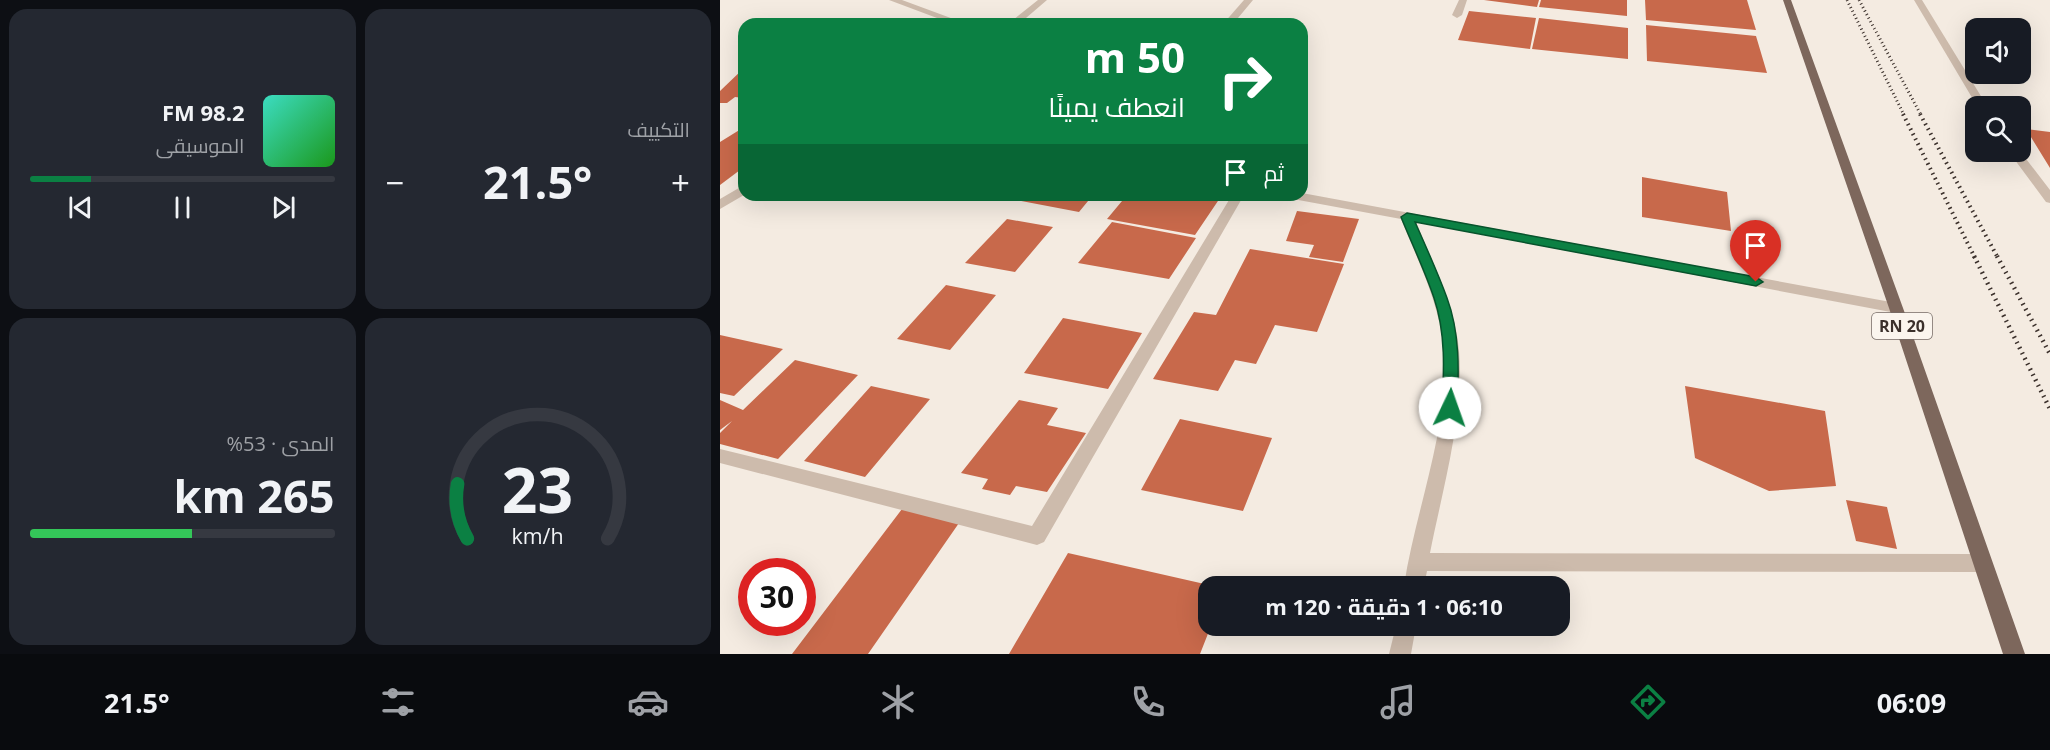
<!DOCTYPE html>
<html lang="ar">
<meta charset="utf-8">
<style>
body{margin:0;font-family:"Open Sans",Cairo,sans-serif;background:#242831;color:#f1f3f6;direction:rtl;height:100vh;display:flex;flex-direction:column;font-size:22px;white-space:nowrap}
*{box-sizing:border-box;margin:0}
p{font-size:20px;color:#9ea1a6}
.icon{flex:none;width:33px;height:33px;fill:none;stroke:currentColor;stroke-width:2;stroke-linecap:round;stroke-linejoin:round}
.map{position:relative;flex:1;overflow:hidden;direction:ltr}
.side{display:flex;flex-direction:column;gap:9px;padding:9px;background:#0d0f14;width:720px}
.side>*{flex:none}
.hud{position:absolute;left:18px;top:18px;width:570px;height:183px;border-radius:18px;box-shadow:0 6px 24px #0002;direction:rtl;background:#0b8043;color:#fff;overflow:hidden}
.tools{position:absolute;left:1245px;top:18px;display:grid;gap:12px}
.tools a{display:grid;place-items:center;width:66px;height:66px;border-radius:12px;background:#171b24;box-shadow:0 6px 24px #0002;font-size:30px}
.speed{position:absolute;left:18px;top:558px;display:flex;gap:12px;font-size:30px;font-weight:700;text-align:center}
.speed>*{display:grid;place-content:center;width:78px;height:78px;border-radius:50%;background:#171b24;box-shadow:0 6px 24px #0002;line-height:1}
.speed .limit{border:9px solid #d22;background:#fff;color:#111}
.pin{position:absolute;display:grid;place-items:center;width:51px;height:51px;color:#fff;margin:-62px -26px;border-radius:50% 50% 50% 0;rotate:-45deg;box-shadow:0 0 6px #0007}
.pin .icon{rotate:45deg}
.me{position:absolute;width:66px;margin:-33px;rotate:3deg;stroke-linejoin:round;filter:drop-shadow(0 0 4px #0008)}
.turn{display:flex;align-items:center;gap:21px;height:126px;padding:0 24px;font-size:27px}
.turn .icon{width:78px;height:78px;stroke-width:2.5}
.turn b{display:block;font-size:42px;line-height:51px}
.then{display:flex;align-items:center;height:57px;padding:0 24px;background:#0003;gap:12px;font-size:22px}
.big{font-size:45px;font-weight:700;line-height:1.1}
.side .widget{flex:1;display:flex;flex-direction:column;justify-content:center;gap:9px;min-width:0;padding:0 21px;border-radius:18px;background:#242831}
.side .dial{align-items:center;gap:0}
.dial svg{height:156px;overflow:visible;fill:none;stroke:#363941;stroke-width:7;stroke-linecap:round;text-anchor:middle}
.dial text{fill:#f1f3f6;stroke:none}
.song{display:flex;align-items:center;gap:18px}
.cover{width:72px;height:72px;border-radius:9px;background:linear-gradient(135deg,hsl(170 70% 55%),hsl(120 70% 35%))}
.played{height:6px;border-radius:3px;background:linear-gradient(90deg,#0b8043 20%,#363941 20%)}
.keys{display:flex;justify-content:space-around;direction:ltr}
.heat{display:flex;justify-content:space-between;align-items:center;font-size:33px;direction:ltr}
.charge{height:9px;border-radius:4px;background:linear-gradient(90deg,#34c759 53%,#363941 0)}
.side .tiles{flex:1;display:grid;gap:9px;grid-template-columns:repeat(2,1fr)}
.trip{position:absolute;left:478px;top:576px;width:372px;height:60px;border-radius:18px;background:#171b24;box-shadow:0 6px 24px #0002;font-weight:700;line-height:60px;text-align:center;direction:rtl}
.tabs{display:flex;height:96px;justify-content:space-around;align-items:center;background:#090b0e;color:#9ea1a6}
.tabs .icon{width:42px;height:42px}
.tabs .selected{color:#0b8043}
.tabs b{font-size:27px;color:#f1f3f6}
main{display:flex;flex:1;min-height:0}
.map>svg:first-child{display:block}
.building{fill:#c8694b}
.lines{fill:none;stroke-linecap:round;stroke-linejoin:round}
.minor{fill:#cdbbac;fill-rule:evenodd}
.primary{fill:#7d675c;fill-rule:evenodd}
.rail-far2{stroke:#3b302b;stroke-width:3;stroke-dasharray:1 3;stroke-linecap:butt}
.rail-far1{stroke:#3b302b;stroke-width:4;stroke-dasharray:1.5 4;stroke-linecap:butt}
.rail{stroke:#3b302b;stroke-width:4.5;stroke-dasharray:1.5 4.5;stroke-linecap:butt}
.route{fill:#0b8043;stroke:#07532c;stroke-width:1.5}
.labels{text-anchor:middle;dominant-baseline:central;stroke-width:4.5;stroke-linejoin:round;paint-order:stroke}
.shield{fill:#fbf5ee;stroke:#756b66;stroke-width:1.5}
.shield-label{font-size:16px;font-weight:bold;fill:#3b302b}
</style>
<main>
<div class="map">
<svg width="1330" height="654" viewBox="0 0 1330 654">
<rect width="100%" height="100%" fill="#f4ebe1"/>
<path class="building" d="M764,0H819L817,7Z
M821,0H907V16L819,7Z
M925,0H1027L1036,30L926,20Z
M749,11L816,18L810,49L738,40Z
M819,18L908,28V59L812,49Z
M926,25L1036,36L1047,73L927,61Z
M24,68V98L15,97L7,103H0V91Z
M21,129H24V167L0,185V142Z
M1306,129L1330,132V168Z
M922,177L1007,192L1011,231L922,217Z
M295,195H373L359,212L291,199Z
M407,195H502L475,235L387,219Z
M577,211L639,219L623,262L589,257L594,245L566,241Z
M287,219L333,227L295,272L245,263Z
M392,222L476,238L449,279L358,263Z
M530,249L624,264L597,332L555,325L536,364L515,360L498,391L433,379L474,312L496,315Z
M226,285L276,295L230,350L177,339Z
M343,318L422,333L388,389L304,373Z
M0,335L63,349L14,396L0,393Z
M75,360L138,375L58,459L0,444V433L12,421L0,430V400L23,410Z
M151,386L210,399L145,477L84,461Z
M965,386L1105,411L1116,486L1049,491L975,458Z
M299,400L338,408L327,425L366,433L327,492L296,486L290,495L262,489L268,479L241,473Z
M460,419L552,438L523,511L421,490Z
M1126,500L1167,507L1177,549L1136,541Z
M182,509L239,523L148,654H72Z
M348,553L489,585V626H491L480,654H289Z"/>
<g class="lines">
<path class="minor" d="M169,0H182L247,24H233Z
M318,0H327L299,24H288Z
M524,0H533L513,24H503Z
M739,0H747L742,15L737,18L732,15Z
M1194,0H1202L1267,106H1257Z
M1300,151L1330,190V203L1326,202L1289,152Z
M24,185V195L0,209V199Z
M582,193L1176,303L1183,308L1176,313L696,222C710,257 728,292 736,330C750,397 723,486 710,553L1262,554L1269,557L1272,563L1269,569L1262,572L707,571L704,586H684C696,504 736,414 721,331C714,292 696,256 681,219L573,199L567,195H582Z
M512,195H524L324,542L317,545L0,463V449L312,526Z
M676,626H696L691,654H669Z"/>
<path class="primary" d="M1063,0H1071L1183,308L1305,654H1283L1169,308Z"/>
<path class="rail-far2" d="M1127,0L1184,115
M1139,0L1201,115"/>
<path class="rail-far1" d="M1183,114L1255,258
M1200,114L1278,258"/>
<path class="rail" d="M1254,256L1330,409
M1277,256L1330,354"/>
</g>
<path class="route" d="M687,213L1036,277L1043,282L1036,286L695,222C706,247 718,273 727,298C740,333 739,371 737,408L735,412H724L722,408C724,371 726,333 714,298C705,271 692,244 681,217Z"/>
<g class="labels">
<rect class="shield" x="1152" y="313" width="60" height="26" rx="4.5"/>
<g class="shield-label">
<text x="1182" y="326">RN 20</text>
</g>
</g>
</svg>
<div class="tools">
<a><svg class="icon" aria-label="sound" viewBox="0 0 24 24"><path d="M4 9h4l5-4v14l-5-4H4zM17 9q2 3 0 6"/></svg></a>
<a><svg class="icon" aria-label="search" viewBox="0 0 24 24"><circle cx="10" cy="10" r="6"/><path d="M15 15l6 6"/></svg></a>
</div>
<div class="speed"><div class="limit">30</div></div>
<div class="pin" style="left:1036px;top:282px;background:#d93025"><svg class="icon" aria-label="arrive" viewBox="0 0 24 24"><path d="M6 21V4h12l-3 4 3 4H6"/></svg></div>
<svg class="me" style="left:730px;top:408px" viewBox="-20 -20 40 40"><circle r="19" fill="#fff"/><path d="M0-13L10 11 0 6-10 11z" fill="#0b8043"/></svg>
<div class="trip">06:10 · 1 دقيقة · 120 m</div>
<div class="hud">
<div class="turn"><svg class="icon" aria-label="right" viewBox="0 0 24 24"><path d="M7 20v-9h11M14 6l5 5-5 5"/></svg><div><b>50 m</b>انعطف يمينًا</div></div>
<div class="then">ثم<svg class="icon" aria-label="arrive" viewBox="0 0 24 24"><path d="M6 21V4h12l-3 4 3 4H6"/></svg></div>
</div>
</div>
<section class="side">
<div class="tiles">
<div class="widget"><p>التكييف</p>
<div class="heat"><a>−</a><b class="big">21.5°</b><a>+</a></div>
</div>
<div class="widget">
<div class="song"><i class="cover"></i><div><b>98.2 FM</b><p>الموسيقى</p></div></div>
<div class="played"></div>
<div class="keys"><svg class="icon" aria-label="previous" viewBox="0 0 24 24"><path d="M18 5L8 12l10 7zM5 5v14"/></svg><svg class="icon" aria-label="pause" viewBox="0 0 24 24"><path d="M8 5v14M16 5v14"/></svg><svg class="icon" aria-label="next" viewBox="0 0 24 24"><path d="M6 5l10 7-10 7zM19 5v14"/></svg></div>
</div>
<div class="widget dial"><svg viewBox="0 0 100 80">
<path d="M14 69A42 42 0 1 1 86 69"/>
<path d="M14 69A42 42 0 0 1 9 41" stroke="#0b8043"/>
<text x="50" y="56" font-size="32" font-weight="700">23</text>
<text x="50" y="72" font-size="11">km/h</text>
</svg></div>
<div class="widget"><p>المدى · 53%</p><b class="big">265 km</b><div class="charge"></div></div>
</div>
</section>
</main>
<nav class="tabs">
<b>06:09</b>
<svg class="icon selected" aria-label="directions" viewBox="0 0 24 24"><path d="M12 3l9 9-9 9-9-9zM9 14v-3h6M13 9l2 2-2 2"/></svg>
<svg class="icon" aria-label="music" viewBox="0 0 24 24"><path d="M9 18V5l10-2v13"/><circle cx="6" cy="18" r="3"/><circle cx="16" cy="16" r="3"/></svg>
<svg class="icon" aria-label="phone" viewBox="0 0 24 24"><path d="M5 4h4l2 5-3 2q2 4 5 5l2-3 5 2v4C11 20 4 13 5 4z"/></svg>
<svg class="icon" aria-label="climate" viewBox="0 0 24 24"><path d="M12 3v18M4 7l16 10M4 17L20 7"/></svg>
<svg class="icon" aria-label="car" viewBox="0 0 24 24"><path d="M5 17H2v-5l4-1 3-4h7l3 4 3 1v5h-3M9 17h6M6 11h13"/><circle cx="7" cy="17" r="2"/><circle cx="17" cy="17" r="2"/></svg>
<svg class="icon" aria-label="filters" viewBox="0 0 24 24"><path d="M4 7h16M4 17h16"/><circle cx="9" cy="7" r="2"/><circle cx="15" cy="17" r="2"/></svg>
<b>21.5°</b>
</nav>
